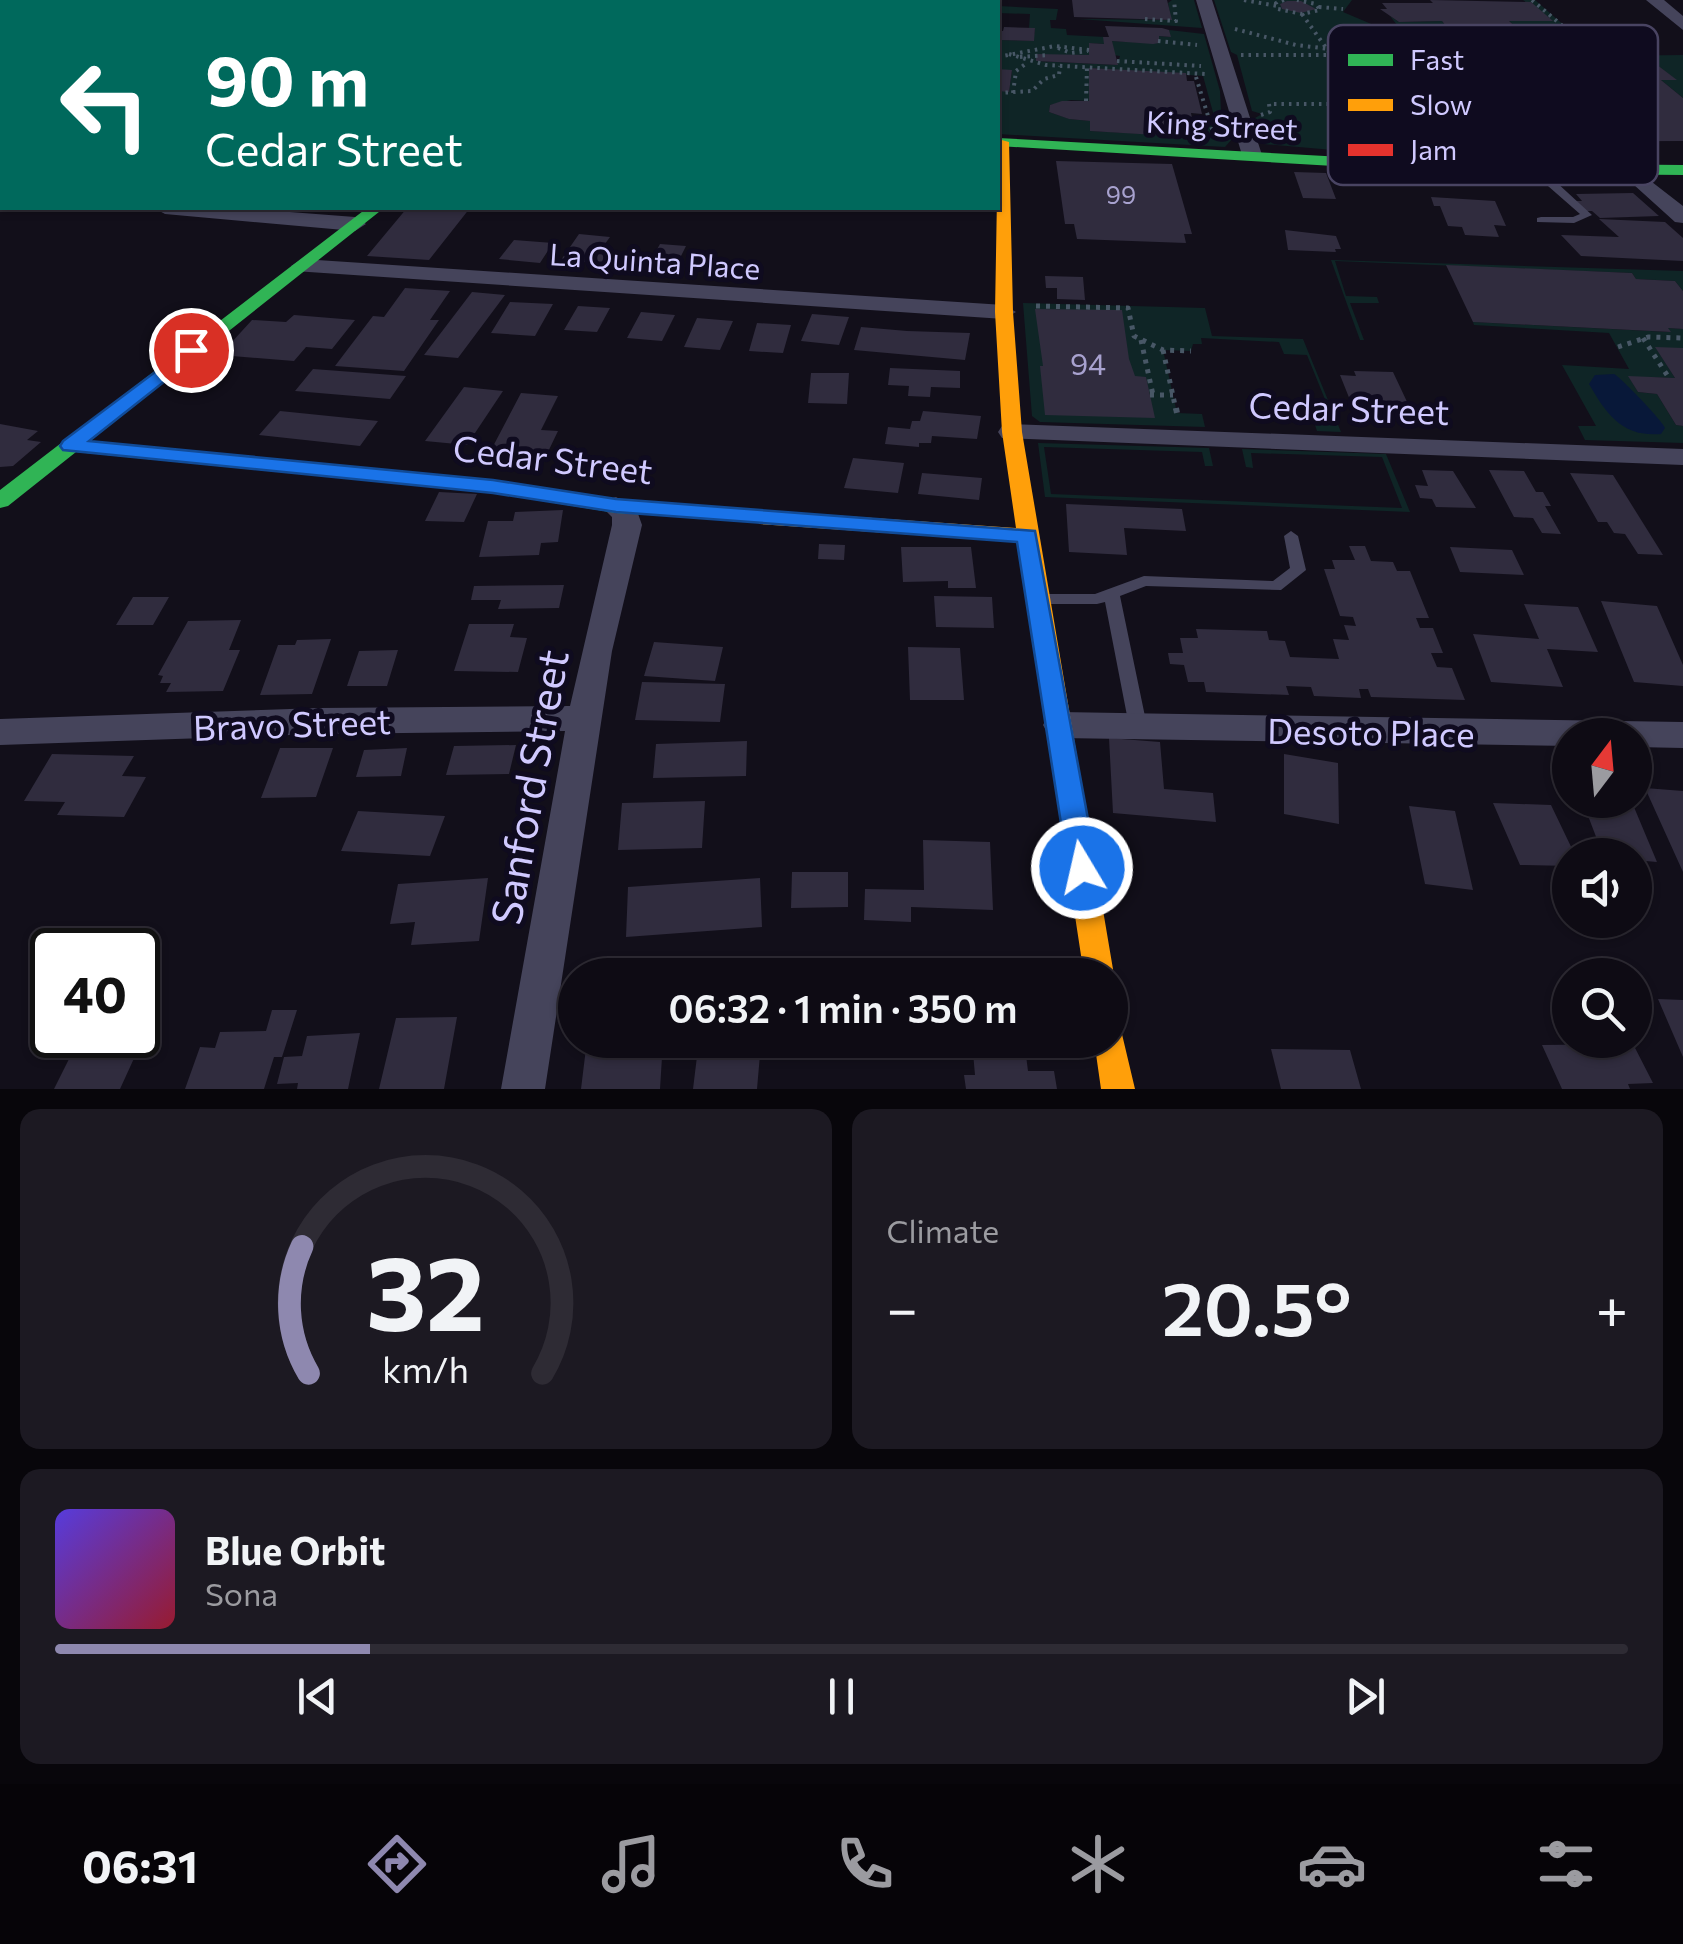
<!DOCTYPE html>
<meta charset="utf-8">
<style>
body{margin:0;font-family:Commissioner,sans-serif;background:#1c1922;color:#f1f3f6;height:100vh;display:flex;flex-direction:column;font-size:38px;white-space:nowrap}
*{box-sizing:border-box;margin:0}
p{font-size:32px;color:#9b9ba0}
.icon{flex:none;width:55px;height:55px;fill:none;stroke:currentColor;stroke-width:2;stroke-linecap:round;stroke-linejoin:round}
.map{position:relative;height:1089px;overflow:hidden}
.panel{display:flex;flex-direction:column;gap:20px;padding:20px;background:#08060b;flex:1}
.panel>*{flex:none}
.banner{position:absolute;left:0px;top:0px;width:1000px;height:210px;box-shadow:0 2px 8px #0004,0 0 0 2px #2e2b34;background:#00695c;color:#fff;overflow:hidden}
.needle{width:65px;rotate:16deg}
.tools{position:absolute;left:1552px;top:718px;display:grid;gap:20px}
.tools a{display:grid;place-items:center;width:100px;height:100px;border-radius:50%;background:#0e0b14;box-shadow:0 2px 8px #0004,0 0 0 2px #2e2b34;font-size:50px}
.speed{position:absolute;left:30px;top:928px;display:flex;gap:20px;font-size:50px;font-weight:700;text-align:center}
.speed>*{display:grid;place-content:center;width:130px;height:130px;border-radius:50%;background:#0e0b14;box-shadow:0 2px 8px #0004,0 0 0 2px #2e2b34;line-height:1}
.speed .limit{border:5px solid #111;border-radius:15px;background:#fff;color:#111}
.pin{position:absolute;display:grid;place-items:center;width:85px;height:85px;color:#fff;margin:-42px;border:5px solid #fff;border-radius:50%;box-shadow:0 2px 10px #0007}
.me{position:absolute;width:110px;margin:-55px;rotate:351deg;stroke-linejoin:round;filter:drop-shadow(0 0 8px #0008)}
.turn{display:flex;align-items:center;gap:35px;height:210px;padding:0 40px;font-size:45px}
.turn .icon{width:130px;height:130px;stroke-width:2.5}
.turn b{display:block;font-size:70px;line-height:85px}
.big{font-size:75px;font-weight:600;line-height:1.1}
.panel .tile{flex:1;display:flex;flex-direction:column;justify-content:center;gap:15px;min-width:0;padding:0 35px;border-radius:20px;background:#1c1922}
.panel .dial{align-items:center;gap:0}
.dial svg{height:260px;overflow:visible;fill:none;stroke:#2e2b34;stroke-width:7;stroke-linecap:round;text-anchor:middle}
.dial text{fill:#f1f3f6;stroke:none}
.song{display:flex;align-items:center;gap:30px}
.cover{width:120px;height:120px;border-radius:15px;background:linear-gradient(135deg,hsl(250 70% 55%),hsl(350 70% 35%))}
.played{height:10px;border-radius:5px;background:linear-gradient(90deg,#8e88af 20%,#2e2b34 20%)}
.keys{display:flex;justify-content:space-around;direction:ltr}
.heat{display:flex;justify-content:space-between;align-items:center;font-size:55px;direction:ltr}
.panel .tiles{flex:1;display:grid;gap:20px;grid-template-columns:1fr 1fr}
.tile:last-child{grid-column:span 2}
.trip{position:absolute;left:558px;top:958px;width:570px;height:100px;border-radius:50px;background:#0e0b14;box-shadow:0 2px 8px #0004,0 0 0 2px #2e2b34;font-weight:600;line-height:100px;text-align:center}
.tabs{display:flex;height:160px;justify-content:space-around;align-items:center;background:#060408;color:#9b9ba0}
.tabs .icon{width:70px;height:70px}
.tabs .active{color:#8e88af}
.tabs b{font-size:45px;color:#f1f3f6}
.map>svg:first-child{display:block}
.green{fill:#0f2526;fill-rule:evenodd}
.water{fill:#081839}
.building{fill:#302c3e;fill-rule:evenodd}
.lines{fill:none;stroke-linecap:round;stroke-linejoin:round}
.path-far2{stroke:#485766;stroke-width:4;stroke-dasharray:2.5 5;stroke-linecap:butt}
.path-far1{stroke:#485766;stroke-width:5;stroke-dasharray:4 6;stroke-linecap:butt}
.path{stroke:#485766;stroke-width:6;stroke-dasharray:5 8;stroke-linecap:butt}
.lane{fill:#45445b;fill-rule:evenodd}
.street{fill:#45445b;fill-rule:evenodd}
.fast{fill:#30b455;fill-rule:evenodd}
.slow{fill:#ff9f0a;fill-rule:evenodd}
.jam{fill:#e5322d;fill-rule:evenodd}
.route{fill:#1a73e8;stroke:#114b97;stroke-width:2.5}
.labels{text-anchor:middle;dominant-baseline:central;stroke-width:10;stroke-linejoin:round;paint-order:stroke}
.far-number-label{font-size:25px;fill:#a8a2cf}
.far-street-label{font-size:30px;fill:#d0c9ff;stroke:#0f0b1f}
.number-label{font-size:30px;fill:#a8a2cf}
.street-label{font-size:35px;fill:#d0c9ff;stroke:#0f0b1f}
.near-street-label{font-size:42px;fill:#d0c9ff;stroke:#0f0b1f}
.key{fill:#0f0b1f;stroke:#494462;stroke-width:2.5}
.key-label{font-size:28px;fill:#d0c9ff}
</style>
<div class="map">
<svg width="1683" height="1089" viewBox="0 0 1683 1089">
<rect width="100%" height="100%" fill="#120f1a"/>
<path class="green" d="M1172,0H1194L1202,28L1079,19L1171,20L1168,3Z
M1214,0H1352L1343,12L1376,26L1397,25L1390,16L1399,22L1442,21L1449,30L1434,32L1430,41C1446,52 1468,48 1481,61L1380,62L1396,82H1413L1446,122L1418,123L1433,142L1584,140L1587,144L1571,147L1569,151L1573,158L1436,159L1263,144L1255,118L1262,114L1252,111L1237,55L1231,52Z
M1523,0H1535L1590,48L1616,51L1595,52L1599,56L1683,55V98L1661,80L1675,79L1652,61H1553L1543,52L1558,50L1564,44L1561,40L1518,29L1509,21H1551Z
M998,6L1058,9L1056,20H1050L1051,28L1066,29L1067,35L1105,37L1104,44L1089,43V55H1036V61L1117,65L1120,56L1113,55L1112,41L1152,43L1159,36L1170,37L1169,30L1204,34L1220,91L1221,111L1228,115L1232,139L1225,147L998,134V91H1009L1012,71L998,69V40L1033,41L1035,29L1029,28L1030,14L998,13ZM1090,68L1203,76L1214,116L1202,119L1205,137L1090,131V121L1070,119L1049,112L1050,105L1071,100L1089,101Z
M1331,260L1683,271V291L1675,281L1636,279L1632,273L1335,261L1346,296L1377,297L1379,303H1350L1364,340H1360Z
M1023,303L1205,308L1212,336L1303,339L1341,432L1317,431L1315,425L1335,424L1307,355L1284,354L1279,342L1201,338L1202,344H1193L1191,351L1163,350L1177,413L1202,414L1205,427L1040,422L1032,416Z
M1473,322L1669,332L1668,328L1683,329V348H1656L1675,378L1629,377L1638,392L1657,394L1676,425L1683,426V443L1585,440L1578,426H1596L1562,365L1629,369L1609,333L1474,325Z
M1038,443L1209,448L1213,466H1205L1202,452L1044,447L1051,494L1402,508L1382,457L1251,453L1253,468L1246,467L1242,449L1386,454L1410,512L1045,497Z"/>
<path class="water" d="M1614,374C1618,375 1661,419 1665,428L1661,434C1622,437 1607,415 1589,384L1595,375Z"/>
<path class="building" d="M1072,0H1167L1172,20L1074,17Z
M1430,0L1531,2L1553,21H1509L1518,29L1561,40L1564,44L1558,50L1543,52L1553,61H1652L1677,80H1661L1683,98V141L1434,142L1417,122H1446L1413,82H1396L1379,62L1481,61L1473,53L1453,51L1430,41L1434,32L1449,30L1442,21L1399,22L1380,9H1387L1382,3H1433ZM1601,85L1654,132L1526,133L1482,86Z
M1287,1H1301L1316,9L1301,13L1282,9L1280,4Z
M1105,26L1162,28L1169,30L1171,37L1159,36V43L1153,44L1112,41L1118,65L1036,61V54L1089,55V43L1104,44L1103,37H1109Z
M1004,27L1035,28L1034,41L998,40V31H1003Z
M1089,68L1186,73L1187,81H1194L1202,114L1191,113L1192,118L1202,119L1205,138L1090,131V121L1069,119L1049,112L1050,105L1062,101H1089Z
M998,69L1012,70L1009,92L998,91Z
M1056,161L1172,164L1192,234H1184L1186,243L1077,239L1074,224H1065Z
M1294,172L1326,173L1336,199L1303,198Z
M1633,193L1659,216L1600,218L1592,211H1578L1568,201H1582L1576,194Z
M1431,197L1495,201L1506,226L1494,225L1499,237L1465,235L1462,227L1448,226L1440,206H1434Z
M407,208H470L429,260L367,256Z
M1599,219L1665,222L1683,238V261L1581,256L1561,235L1619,237Z
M1285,230L1336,236L1341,249H1335L1336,252L1288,250Z
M579,234L610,237L602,248L615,250L606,264L561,260Z
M514,240L553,243L540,263L499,259Z
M660,244L686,246L677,264L650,262Z
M1446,265L1632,273L1636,279L1675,281L1683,291V329L1668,328L1671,332L1473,322Z
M1045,276L1083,277L1085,300L1057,299V288H1046Z
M405,288L450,291L430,320H439L404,371L335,366L373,316L384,317Z
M472,292L505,295L458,358L424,355Z
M510,302L553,304L535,336L491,333Z
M578,306L610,308L597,332L564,330Z
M1035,309L1122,310L1129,359L1135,376L1146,377L1155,418L1045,415L1040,366H1043Z
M641,312L675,315L662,341L627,338Z
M812,314L849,317L839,345L801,341Z
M294,315L355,320L332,349L306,347L294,361L220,355L252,320L286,322Z
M697,318L733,321L720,350L684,347Z
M757,323L791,325L783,353L749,351Z
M861,327L907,331L970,333L965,360L854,350Z
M1655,347L1683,348V426L1676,425L1657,394L1638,392L1628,376L1675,378Z
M890,368L960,371V388L931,387L930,397L908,396L909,386L888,385Z
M313,369L406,376L390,399L295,391Z
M1354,371L1393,372L1409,406L1352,405L1340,375L1356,376Z
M811,373H849L847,404L808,403Z
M464,387L503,391L467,445L425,441Z
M521,393L558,396L541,430L558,431L546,456L490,452Z
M280,411L378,421L360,446L259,435Z
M923,411L981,416L977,439L932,436L931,443H919V447L885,444L888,427L910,429L912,421H920Z
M0,424L38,431L27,440L41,442L13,466L0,467Z
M853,458L904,463L898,493L844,488Z
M1422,470L1453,471L1476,508L1436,507L1432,499L1420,498L1415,485L1428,486Z
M1489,470L1524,471L1536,492H1543L1551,506H1545L1561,534L1542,533L1533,518L1514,517Z
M922,473L982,478L979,500L918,494Z
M1570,473L1613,475L1663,555L1638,554L1625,534L1614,533L1607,522H1598Z
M439,492L477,494L464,522L425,521Z
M1066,504L1182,509L1186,531L1124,528L1127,555L1069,552Z
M563,510L558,542L541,543L539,555L479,557L488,521H513L515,512Z
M819,544L845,545L844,560L818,559Z
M1349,546H1365L1371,561L1393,562L1397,571H1410L1429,618H1416L1420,628H1433L1443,653H1431L1437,667L1452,668L1465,700L1371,697L1368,689H1359L1361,698L1314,696L1311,687L1286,686L1289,695L1206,692L1204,682H1188L1184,665L1170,664L1168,653H1183L1180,638H1198L1196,629L1267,631L1269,640L1285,641L1290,657L1339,659L1333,639L1349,640L1344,625L1356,626L1353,617L1340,616L1324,569H1335L1332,560H1355Z
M901,547H971L976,588H948V581L903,582Z
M1450,547L1512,550L1524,575L1460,572Z
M564,585L559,608L498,609L501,600H471L474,586Z
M934,596L992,597L994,628L936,627Z
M133,597H169L153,625H116Z
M1601,601L1657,606L1683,665V686L1634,682Z
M1524,604L1578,607L1598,652L1547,649L1563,687L1491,682L1473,634L1539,639Z
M241,620L229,650H240L223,691L166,692L171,683H160L163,676L158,675L188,621Z
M469,624H514L510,637L527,638L518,672L454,671Z
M331,639L312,694L260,695L278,645H295L297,640Z
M654,642L723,647L715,681L644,676Z
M908,647L960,648L964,700H910Z
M398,650L387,686H347L359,651Z
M642,682L725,684L720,722L635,720Z
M1109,738L1160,742L1164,789L1213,793L1216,822L1113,813Z
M747,741L746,776L653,778L656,744Z
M516,745L509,774L446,775L454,746Z
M280,748H333L316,797L261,798Z
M407,748L401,776L356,777L364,750Z
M52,754L134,756L122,776L146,777L124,817L57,815L65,802L24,801Z
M1284,754L1338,763L1339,824L1284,814Z
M1645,788L1683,791V872Z
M1582,800H1631L1657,862L1635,860V855H1603Z
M705,801L702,848L618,850L622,803Z
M1493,803L1551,805L1575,855H1570V866L1520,865Z
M1409,806L1455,811L1473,890L1425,884Z
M358,811L445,816L430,856L341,851Z
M923,840L990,842L993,910L911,907V922L864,920L865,889L924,890Z
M792,872H848V907L791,908Z
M488,878L479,941L411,945L415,922L390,924L398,884Z
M760,878L762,927L626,937L628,887Z
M1658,999L1683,1000V1057Z
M272,1010H297L282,1057H274L264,1089H185L200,1047L215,1048L220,1032L266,1031Z
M457,1017L444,1089H379L396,1018Z
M360,1033L348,1089H297L298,1083L277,1084L284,1057L302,1056L307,1036Z
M587,1040H679L678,1057H662L660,1089H581Z
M699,1040H780V1044L761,1043L757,1089H693Z
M1024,1040L1028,1071H1054L1057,1089H966L964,1075H975L972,1041Z
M1633,1044L1653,1083L1628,1084L1630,1089H1562L1542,1045Z
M1271,1049L1350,1050L1361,1089H1281Z
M73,1051L136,1054L120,1089H54Z"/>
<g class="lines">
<path class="path-far2" d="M1244,0L1277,6
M1284,0L1276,3L1278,9L1302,14L1320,10L1316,4L1297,0
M1532,0L1572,34L1565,54
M1319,7L1343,9
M1302,14L1329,52
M1145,19L1176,21L1174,0
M1518,27L1548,32L1567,43
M1437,28L1426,34L1425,40L1451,53
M1235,29L1296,45L1338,50L1376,42L1392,29L1447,27
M1158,41L1197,45
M1058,48L1071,53L1088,51
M1009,54L1046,65L1205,74
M1241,55H1475
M1546,55L1597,54
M1364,56L1402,104
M998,57L1055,46L1089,50
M1020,57L1048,55
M1117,61L1201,66
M1196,77L1213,132
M1485,86L1527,130H1588
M1549,92L1593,99L1612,116C1583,135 1546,126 1520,106L1522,98Z
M998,93L1032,91L1044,79L1059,75L1060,66
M1013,93L1016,71L1028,62
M1086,101L1087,67
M1557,104L1579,111L1565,113L1553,107Z
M1506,109H1553
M1578,109H1627
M1261,115L1270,112L1269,104H1431"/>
<path class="path-far1" d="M1036,306L1128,308L1134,336L1163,350L1191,351
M1643,338L1669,378
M1141,340L1153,395
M1618,347L1648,337L1683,338
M1163,350L1176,410
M1150,395H1173"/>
<path class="path" d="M1176,408L1178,418"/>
<path class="lane" d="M0,56L2,57V61L0,62Z
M1516,177L1555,181L1592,215L1574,223L1537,222V218L1541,217H1573L1580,214L1548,186L1512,182V178Z
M1291,531L1298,536L1306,570L1281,590L1146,586L1120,596L1147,726L1144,730H1132L1129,726L1105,602L1097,604H1042L1034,599L1042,594H1095L1144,576L1273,581L1290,568L1284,536Z"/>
<path class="street" d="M394,0H448L449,2H396Z
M1196,0H1212L1262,155L1259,159L1252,161L1242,155Z
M1646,0H1664L1683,16V30Z
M1630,165L1683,206V223L1675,222L1623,175V167Z
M0,187H2V200H0Z
M154,208H236L355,217L366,224L355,231L165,214Z
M302,259L1004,305L1016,312L1004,319L294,271L291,266Z
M1012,424L1683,449V465L1002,438L998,432L1002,426Z
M616,497L636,508L642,525L612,651L545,1089H501L565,731L319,734L0,745V719L319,708L570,706L612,525V517L601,506L606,500Z
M1060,712L1683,722V748L1635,747V735H1570V746L1060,738L1048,734L1043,725L1048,716Z"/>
<path class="fast" d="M0,71H2V79H0Z
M998,138L1453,163L1683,165V175L1453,173L998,146Z
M367,208H384L90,441L493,481L616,499L760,510L771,517L768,522L616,513L493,493L76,452L8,506L0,508V490Z"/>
<path class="slow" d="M998,139L1009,142L1013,312L1022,432L1114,975L1110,984V975H1084L1018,542L760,524L749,517L760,510L1016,528L1002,432L995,312Z
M1110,1026L1121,1030L1135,1089H1101L1094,1040H1110Z"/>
<path class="jam" d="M0,0H9L0,6Z"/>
</g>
<path class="route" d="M191,345L198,346V355L89,441L493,480L616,499L1035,531L1097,868L1093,876L1082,879L1072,876L1068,868L1017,542L616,512L493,493L63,450L60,446L63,441Z"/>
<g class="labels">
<g class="far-number-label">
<text x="1121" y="194">99</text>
</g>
<g class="far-street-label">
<text transform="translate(1222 124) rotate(3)">King Street</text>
<text transform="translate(655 260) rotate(4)">La Quinta Place</text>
</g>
<g class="number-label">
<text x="1088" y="362">94</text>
</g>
<g class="street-label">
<text transform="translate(1349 407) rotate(2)">Cedar Street</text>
<text transform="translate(553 458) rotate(7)">Cedar Street</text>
<text transform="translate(292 723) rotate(-2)">Bravo Street</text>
<text transform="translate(1371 731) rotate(1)">Desoto Place</text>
</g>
<g class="near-street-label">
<text transform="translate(528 787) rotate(-80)">Sanford Street</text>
</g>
</g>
<rect x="1328" y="25" width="330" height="160" rx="15" class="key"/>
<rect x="1348" y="54" width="45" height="12" fill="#30b455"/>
<rect x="1348" y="99" width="45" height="12" fill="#ff9f0a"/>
<rect x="1348" y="144" width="45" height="12" fill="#e5322d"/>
<g class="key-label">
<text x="1410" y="70">Fast</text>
<text x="1410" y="115">Slow</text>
<text x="1410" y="160">Jam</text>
</g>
</svg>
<div class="tools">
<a><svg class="needle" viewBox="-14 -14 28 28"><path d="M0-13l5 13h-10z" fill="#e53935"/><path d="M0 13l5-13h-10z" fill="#9b9ba0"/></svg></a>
<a><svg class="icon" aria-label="sound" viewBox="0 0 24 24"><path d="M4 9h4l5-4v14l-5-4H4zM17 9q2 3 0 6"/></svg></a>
<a><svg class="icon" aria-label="search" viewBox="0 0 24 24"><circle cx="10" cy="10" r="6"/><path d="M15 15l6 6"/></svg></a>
</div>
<div class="speed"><div class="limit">40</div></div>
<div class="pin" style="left:191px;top:350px;background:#d93025"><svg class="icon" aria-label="arrive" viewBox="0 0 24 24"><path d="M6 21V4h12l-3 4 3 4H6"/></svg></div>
<svg class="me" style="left:1082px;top:868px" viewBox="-20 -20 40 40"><circle r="17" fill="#1a73e8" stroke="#fff" stroke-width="3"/><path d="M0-11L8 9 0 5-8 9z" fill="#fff"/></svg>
<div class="trip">06:32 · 1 min · 350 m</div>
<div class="banner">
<div class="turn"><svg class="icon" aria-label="left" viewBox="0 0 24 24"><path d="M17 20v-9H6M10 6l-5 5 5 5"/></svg><div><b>90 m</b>Cedar Street</div></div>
</div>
</div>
<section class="panel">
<div class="tiles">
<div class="tile dial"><svg viewBox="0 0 100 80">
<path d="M14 69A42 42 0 1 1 86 69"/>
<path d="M14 69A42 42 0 0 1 12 30" stroke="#8e88af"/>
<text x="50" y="56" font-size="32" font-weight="700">32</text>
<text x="50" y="72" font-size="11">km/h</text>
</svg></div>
<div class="tile"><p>Climate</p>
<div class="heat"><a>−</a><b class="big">20.5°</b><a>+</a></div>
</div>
<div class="tile">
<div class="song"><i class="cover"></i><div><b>Blue Orbit</b><p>Sona</p></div></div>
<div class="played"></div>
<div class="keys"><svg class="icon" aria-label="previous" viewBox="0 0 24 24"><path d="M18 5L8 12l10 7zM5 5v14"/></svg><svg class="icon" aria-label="pause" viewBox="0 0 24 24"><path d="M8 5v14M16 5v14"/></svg><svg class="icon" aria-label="next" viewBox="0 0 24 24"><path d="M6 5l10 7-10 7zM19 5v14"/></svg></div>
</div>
</div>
</section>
<nav class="tabs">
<b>06:31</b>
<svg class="icon active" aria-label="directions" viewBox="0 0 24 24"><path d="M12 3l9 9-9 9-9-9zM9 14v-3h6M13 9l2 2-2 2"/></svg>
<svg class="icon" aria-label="music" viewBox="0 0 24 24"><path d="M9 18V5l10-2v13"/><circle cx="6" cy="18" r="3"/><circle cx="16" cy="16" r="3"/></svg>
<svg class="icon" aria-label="phone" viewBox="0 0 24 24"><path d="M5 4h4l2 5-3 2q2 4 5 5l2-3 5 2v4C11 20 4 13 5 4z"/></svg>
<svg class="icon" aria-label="climate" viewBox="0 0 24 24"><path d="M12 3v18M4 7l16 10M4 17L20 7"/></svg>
<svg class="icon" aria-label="car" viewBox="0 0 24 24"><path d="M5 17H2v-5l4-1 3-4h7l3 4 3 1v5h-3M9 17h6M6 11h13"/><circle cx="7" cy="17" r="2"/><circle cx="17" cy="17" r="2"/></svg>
<svg class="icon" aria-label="filters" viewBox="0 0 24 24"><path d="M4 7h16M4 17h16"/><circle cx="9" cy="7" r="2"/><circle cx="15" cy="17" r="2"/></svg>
</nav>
